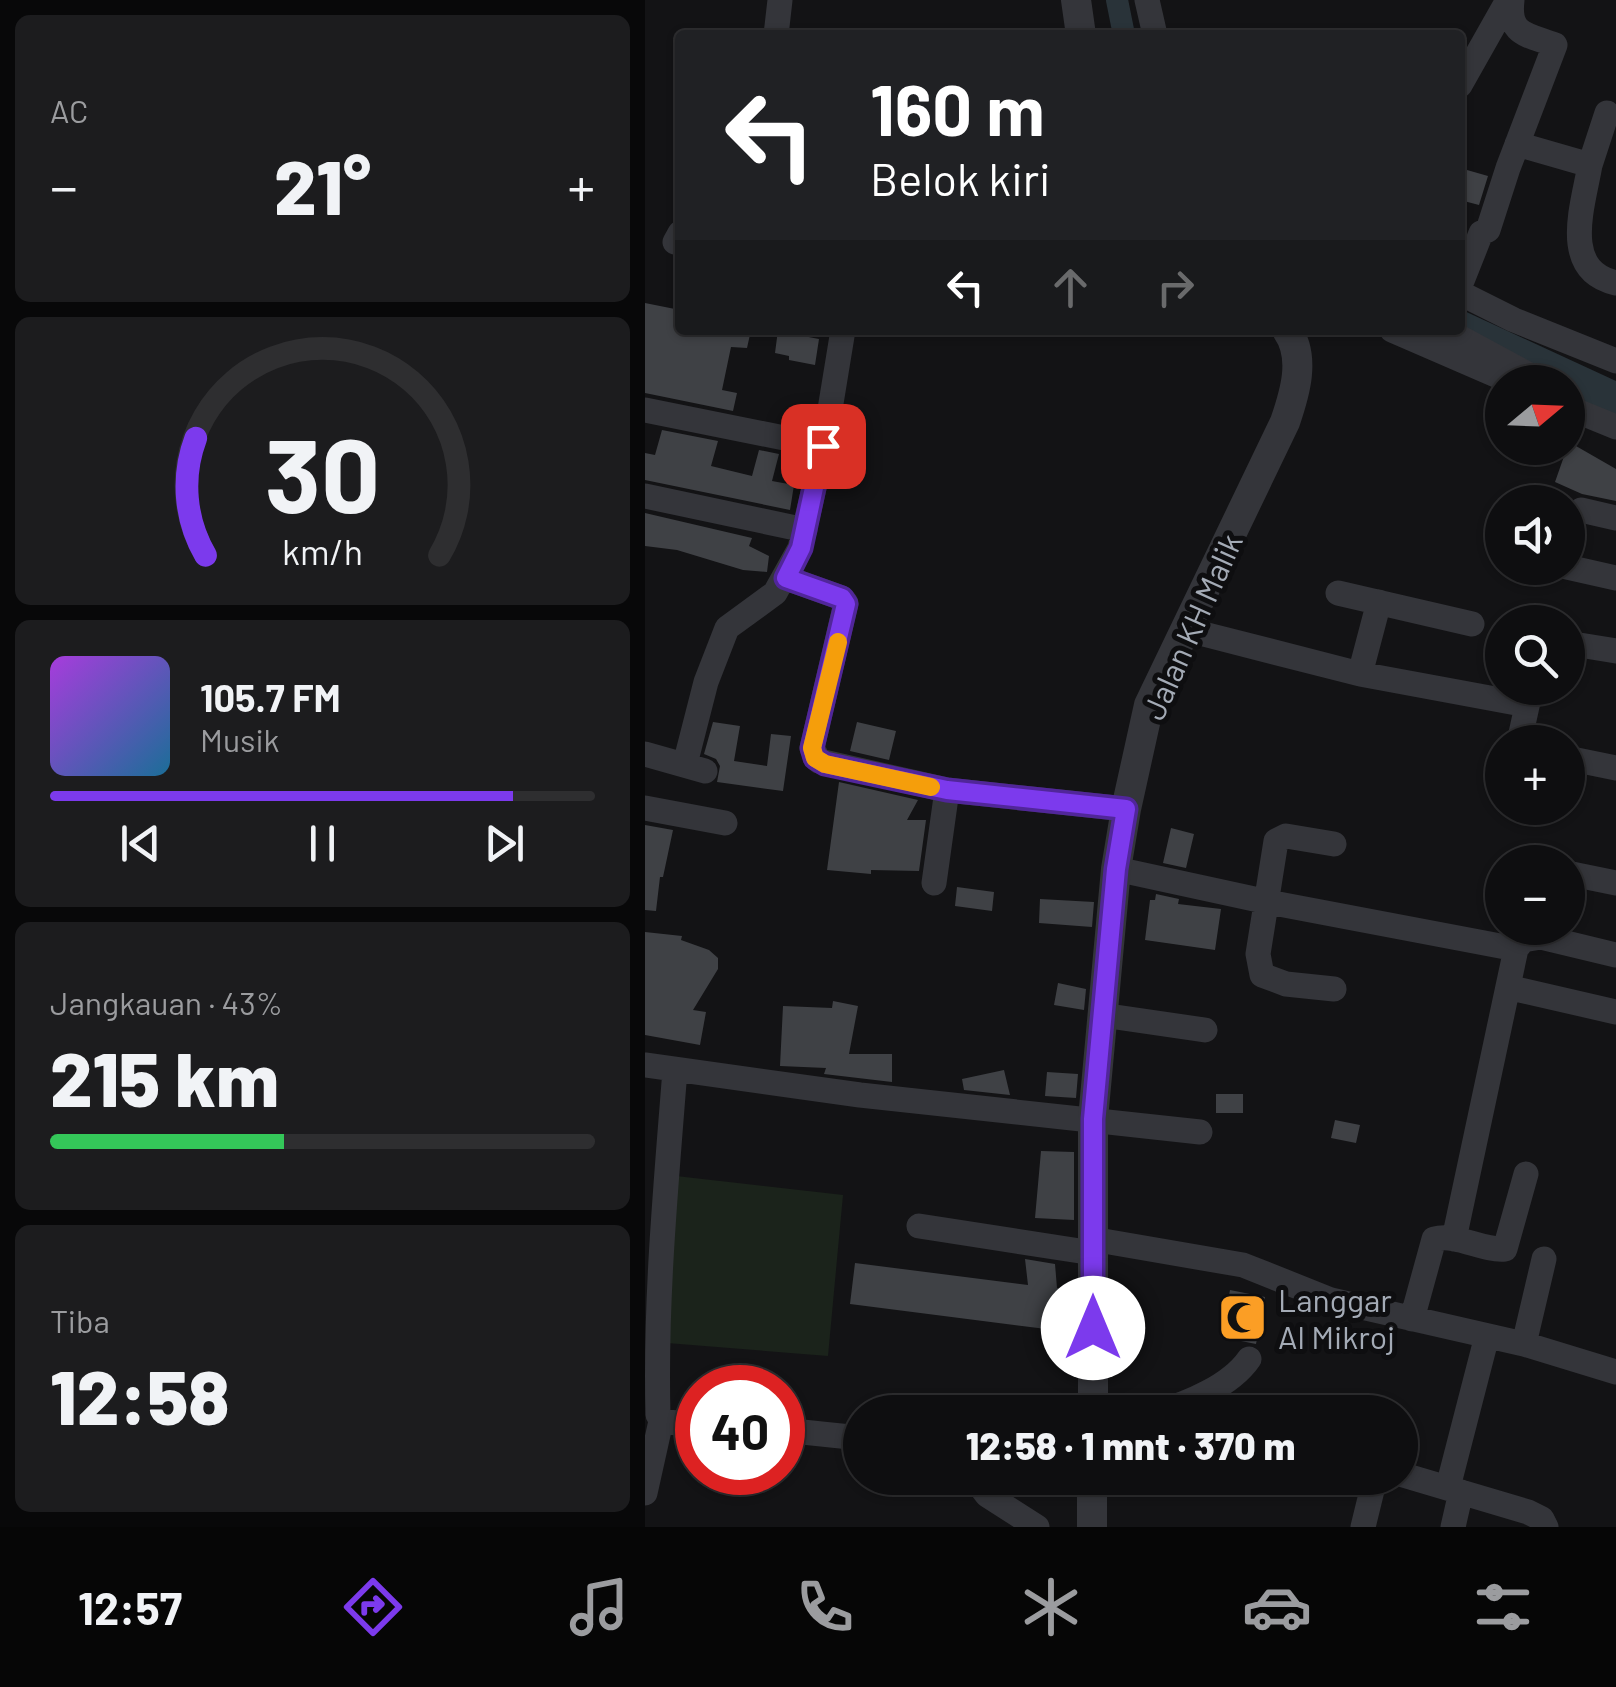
<!DOCTYPE html>
<html lang="id">
<meta charset="utf-8">
<style>
body{margin:0;font-family:Barlow,sans-serif;background:#1c1c1e;color:#f1f3f6;height:100vh;display:flex;flex-direction:column;font-size:38px;white-space:nowrap}
*{box-sizing:border-box;margin:0}
p{font-size:32px;color:#9b9c9f}
.icon{flex:none;width:55px;height:55px;fill:none;stroke:currentColor;stroke-width:2;stroke-linecap:round;stroke-linejoin:round}
.map{position:relative;flex:1;overflow:hidden}
.details{display:flex;flex-direction:column;gap:15px;padding:15px;background:#080809;width:645px}
.details>*{flex:none}
.top-card{position:absolute;left:30px;top:30px;width:790px;height:305px;border-radius:10px;box-shadow:0 2px 8px #0004,0 0 0 2px #2e2e30;background:#202124;color:#fff;overflow:hidden}
.needle{width:65px;rotate:71deg}
.controls{position:absolute;left:840px;top:365px;display:grid;gap:20px}
.controls a{display:grid;place-items:center;width:100px;height:100px;border-radius:50%;background:#0e0e10;box-shadow:0 2px 8px #0004,0 0 0 2px #2e2e30;font-size:50px}
.speed{position:absolute;left:30px;top:1365px;display:flex;gap:20px;font-size:50px;font-weight:700;text-align:center}
.speed>*{display:grid;place-content:center;width:130px;height:130px;border-radius:50%;background:#0e0e10;box-shadow:0 2px 8px #0004,0 0 0 2px #2e2e30;line-height:1}
.speed .limit{border:15px solid #d22;background:#fff;color:#111}
.pin{position:absolute;display:grid;place-items:center;width:85px;height:85px;color:#fff;margin:-42px;border-radius:20px;box-shadow:0 5px 15px #0006}
.me{position:absolute;width:110px;margin:-55px;rotate:0deg;stroke-linejoin:round;filter:drop-shadow(0 0 8px #0008)}
.turn{display:flex;align-items:center;gap:35px;height:210px;padding:0 30px;font-size:45px}
.turn .icon{width:130px;height:130px;stroke-width:2.5}
.turn b{display:block;font-size:70px;line-height:85px}
.lanes{display:flex;align-items:center;height:95px;padding:0 30px;background:#0003;justify-content:center;gap:50px;direction:ltr}
.lanes .off{opacity:.35}
.big{font-size:75px;font-weight:800;line-height:1.1}
.details .tile{flex:1;display:flex;flex-direction:column;justify-content:center;gap:15px;min-width:0;padding:0 35px;border-radius:15px;background:#1c1c1e}
.details .dial{align-items:center;gap:0}
.dial svg{height:260px;overflow:visible;fill:none;stroke:#2e2e30;stroke-width:7;stroke-linecap:round;text-anchor:middle}
.dial text{fill:#f1f3f6;stroke:none}
.song{display:flex;align-items:center;gap:30px}
.cover{width:120px;height:120px;border-radius:15px;background:linear-gradient(135deg,hsl(280 70% 55%),hsl(200 70% 35%))}
.played{height:10px;border-radius:5px;background:linear-gradient(90deg,#7c3aed 85%,#2e2e30 85%)}
.keys{display:flex;justify-content:space-around;direction:ltr}
.heat{display:flex;justify-content:space-between;align-items:center;font-size:55px;direction:ltr}
.charge{height:15px;border-radius:8px;background:linear-gradient(90deg,#34c759 43%,#2e2e30 0)}
.trip{position:absolute;left:198px;top:1395px;width:575px;height:100px;border-radius:50px;background:#0e0e10;box-shadow:0 2px 8px #0004,0 0 0 2px #2e2e30;font-weight:800;line-height:100px;text-align:center}
.dock{display:flex;height:160px;justify-content:space-around;align-items:center;background:#060606;color:#9b9c9f}
.dock .icon{width:70px;height:70px}
.dock .selected{color:#7c3aed}
.dock b{font-size:45px;color:#f1f3f6}
main{display:flex;flex:1;min-height:0}
.map>svg:first-child{display:block}
.green{fill:#1b231b}
.water{fill:#293339}
.lines{fill:none;stroke-linecap:round;stroke-linejoin:round}
.canal{stroke:#293339;stroke-width:22}
.building{fill:#3f4145}
.minor{stroke:#34353a;stroke-width:25}
.tertiary{stroke:#34353a;stroke-width:30}
.route-casing{stroke:#51269a;stroke-width:25}
.route{stroke:#7c3aed;stroke-width:18}
.slow{stroke:#f59e0b;stroke-width:18}
.labels{text-anchor:middle;dominant-baseline:central;stroke-width:10;stroke-linejoin:round;paint-order:stroke}
.street-label{font-size:32px;fill:#a4abb6;stroke:#0e0e10}
.poi-label{font-size:32px;fill:#a4abb6;stroke:#0e0e10;text-anchor:start}
</style>
<main>
<section class="details">
<div class="tile"><p>AC</p>
<div class="heat"><a>−</a><b class="big">21°</b><a>+</a></div>
</div>
<div class="tile dial"><svg viewBox="0 0 100 80">
<path d="M14 69A42 42 0 1 1 86 69"/>
<path d="M14 69A42 42 0 0 1 11 33" stroke="#7c3aed"/>
<text x="50" y="56" font-size="32" font-weight="700">30</text>
<text x="50" y="72" font-size="11">km/h</text>
</svg></div>
<div class="tile">
<div class="song"><i class="cover"></i><div><b>105.7 FM</b><p>Musik</p></div></div>
<div class="played"></div>
<div class="keys"><svg class="icon" aria-label="previous" viewBox="0 0 24 24"><path d="M18 5L8 12l10 7zM5 5v14"/></svg><svg class="icon" aria-label="pause" viewBox="0 0 24 24"><path d="M8 5v14M16 5v14"/></svg><svg class="icon" aria-label="next" viewBox="0 0 24 24"><path d="M6 5l10 7-10 7zM19 5v14"/></svg></div>
</div>
<div class="tile"><p>Jangkauan · 43%</p><b class="big">215 km</b><div class="charge"></div></div>
<div class="tile"><p>Tiba</p><b class="big">12:58</b></div>
</section>
<div class="map">
<svg width="971" height="1527" viewBox="0 0 971 1527">
<rect width="100%" height="100%" fill="#131315"/>
<path class="green" d="M31,1176L198,1195L183,1356L22,1343Z"/>
<path class="water" d="M815,309L971,381V428L923,408L922,382H863L747,330H815Z"/>
<g class="lines">
<path class="canal" d="M472,0L479,35"/>
</g>
<path class="building" d="M815,168L843,176L834,205L815,200Z
M0,303L35,310V330H106L102,348L86,347L77,390L92,393L88,411L0,393Z
M133,330H147L148,334L174,339L170,365L144,360V356L130,353Z
M17,430L73,441L66,466L107,476L114,450L134,454L127,481L149,485L145,510L0,480V453L10,455Z
M924,442L971,469V501L937,494L910,482Z
M0,513L107,538L104,546L124,556L122,572L98,570L32,550L0,546Z
M68,722L95,726L89,761L122,766L126,734L146,736L138,791L72,782L75,766L71,759L59,754Z
M212,722L251,731L244,760L205,751Z
M194,782L273,800L262,820H281L274,871L226,870V874L182,870Z
M0,825L28,830L18,877H15L11,911L0,910Z
M526,828L549,834L541,868L518,863Z
M312,887L349,892L347,911L310,906Z
M511,894L534,899L533,904L576,909L570,950L500,940L505,900H510Z
M395,899L449,902L447,927L394,923Z
M0,932L37,936L36,940L64,950L73,958V969L48,1010L61,1012L55,1045L0,1035Z
M413,983L441,989L439,1010L409,1005Z
M188,1001L213,1006L204,1054H247V1082L179,1074L181,1068L135,1066L138,1006L187,1008Z
M359,1070L365,1095L319,1090L317,1079Z
M402,1072L433,1074L431,1098L400,1096Z
M571,1094H598V1113H571Z
M690,1120L715,1125L711,1143L686,1138Z
M396,1151L429,1152V1220L390,1218Z
M380,1259L410,1264L412,1288L422,1290L417,1331L205,1304L210,1263L383,1285Z
M585,1290L620,1297L611,1344L576,1337Z"/>
<g class="lines">
<path class="minor" d="M502,0L510,35
M131,35L135,0
M815,85L863,0
M872,144L945,165C938,206 915,270 971,283
M945,165L962,113
M30,242L35,233
M815,286L836,233L843,230L863,168L910,45C881,34 863,35 867,0
M815,293L869,320L971,361
M747,330L867,382
M801,330L897,382
M922,407L971,427
M0,410L179,446
M0,496L160,530
M936,510L971,518
M922,567L971,578
M141,578L197,598L201,603L167,748L174,761L302,790L481,809
M693,593L827,624
M539,629L715,674L882,705
M922,643L971,651
M715,674L734,602
M878,742L875,738L886,688
M0,754L60,771
M922,758L971,768
M40,764L61,682L82,628L130,593L155,548L179,446L198,330
M0,808L80,823
M471,869L623,902L871,949
M922,873L971,883
M289,883L302,790
M689,989L641,984L617,975L613,954L631,841L641,836L689,844
M875,990L971,1012
M457,1015L560,1030
M0,1065L215,1095L555,1132
M30,1070C21,1185 10,1300 13,1415L19,1422L52,1424
M274,1226L448,1253
M447,1239L598,1265L686,1300L879,1344L971,1372
M809,1239L871,949L878,940L896,937L971,955
M767,1319L789,1239C812,1233 837,1251 860,1249L881,1174
M879,1344L899,1259
M511,1412C542,1405 586,1385 604,1359
M138,1430L215,1438
M755,1474L883,1512L897,1519L901,1527
M329,1478L342,1495L392,1527
M803,1487L842,1336
M0,1493L16,1421
M718,1527L730,1478
M808,1527L816,1492"/>
<path class="tertiary" d="M431,0L436,35
M448,1412V1119L471,869L481,809L504,705L640,422C650,393 661,357 642,330
M447,1527V1478"/>
</g>
<g class="lines">
<defs>
<path id="route" d="M178,446L156,548L141,578L197,598L201,604L167,748L170,758L180,764L302,790L481,809L471,869L448,1119V1328"/>
</defs>
<use href="#route" class="route-casing"/>
<use href="#route" class="route"/>
<path class="slow" d="M193,642L167,748L170,758L180,764L286,787"/>
</g>
<defs>
<symbol id="mosque-square" viewBox="-11 -11 22 22"><rect x="-9" y="-9" width="18" height="18" rx="4" fill="#fb9e25" stroke="#0e0e10"/><path d="M3.5-4.9A6 6 0 1 0 3.5 4.9A5 5 0 1 1 3.5-4.9Z" fill="#111"/></symbol>
</defs>
<g fill-rule="evenodd">
<use href="#mosque-square" x="570" y="1290" width="55" height="55"/>
</g>
<g class="labels">
<g class="street-label">
<text transform="translate(546 626) rotate(-66)">Jalan KH Malik</text>
</g>
<g class="poi-label">
<text x="633" y="1299">Langgar<tspan x="633" dy="37">Al Mikroj</tspan></text>
</g>
</g>
</svg>
<div class="controls">
<a><svg class="needle" viewBox="-14 -14 28 28"><path d="M0-13l5 13h-10z" fill="#e53935"/><path d="M0 13l5-13h-10z" fill="#9b9c9f"/></svg></a>
<a><svg class="icon" aria-label="sound" viewBox="0 0 24 24"><path d="M4 9h4l5-4v14l-5-4H4zM17 9q2 3 0 6"/></svg></a>
<a><svg class="icon" aria-label="search" viewBox="0 0 24 24"><circle cx="10" cy="10" r="6"/><path d="M15 15l6 6"/></svg></a>
<a>+</a>
<a>−</a>
</div>
<div class="speed"><div class="limit">40</div></div>
<div class="pin" style="left:178px;top:446px;background:#d93025"><svg class="icon" aria-label="arrive" viewBox="0 0 24 24"><path d="M6 21V4h12l-3 4 3 4H6"/></svg></div>
<svg class="me" style="left:448px;top:1328px" viewBox="-20 -20 40 40"><circle r="19" fill="#fff"/><path d="M0-13L10 11 0 6-10 11z" fill="#7c3aed"/></svg>
<div class="trip">12:58 · 1 mnt · 370 m</div>
<div class="top-card">
<div class="turn"><svg class="icon" aria-label="left" viewBox="0 0 24 24"><path d="M17 20v-9H6M10 6l-5 5 5 5"/></svg><div><b>160 m</b>Belok kiri</div></div>
<div class="lanes"><svg class="icon" aria-label="left" viewBox="0 0 24 24"><path d="M17 20v-9H6M10 6l-5 5 5 5"/></svg><svg class="icon off" aria-label="ahead" viewBox="0 0 24 24"><path d="M12 20V5M6 11l6-6 6 6"/></svg><svg class="icon off" aria-label="right" viewBox="0 0 24 24"><path d="M7 20v-9h11M14 6l5 5-5 5"/></svg></div>
</div>
</div>
</main>
<nav class="dock">
<b>12:57</b>
<svg class="icon selected" aria-label="directions" viewBox="0 0 24 24"><path d="M12 3l9 9-9 9-9-9zM9 14v-3h6M13 9l2 2-2 2"/></svg>
<svg class="icon" aria-label="music" viewBox="0 0 24 24"><path d="M9 18V5l10-2v13"/><circle cx="6" cy="18" r="3"/><circle cx="16" cy="16" r="3"/></svg>
<svg class="icon" aria-label="phone" viewBox="0 0 24 24"><path d="M5 4h4l2 5-3 2q2 4 5 5l2-3 5 2v4C11 20 4 13 5 4z"/></svg>
<svg class="icon" aria-label="climate" viewBox="0 0 24 24"><path d="M12 3v18M4 7l16 10M4 17L20 7"/></svg>
<svg class="icon" aria-label="car" viewBox="0 0 24 24"><path d="M5 17H2v-5l4-1 3-4h7l3 4 3 1v5h-3M9 17h6M6 11h13"/><circle cx="7" cy="17" r="2"/><circle cx="17" cy="17" r="2"/></svg>
<svg class="icon" aria-label="filters" viewBox="0 0 24 24"><path d="M4 7h16M4 17h16"/><circle cx="9" cy="7" r="2"/><circle cx="15" cy="17" r="2"/></svg>
</nav>
